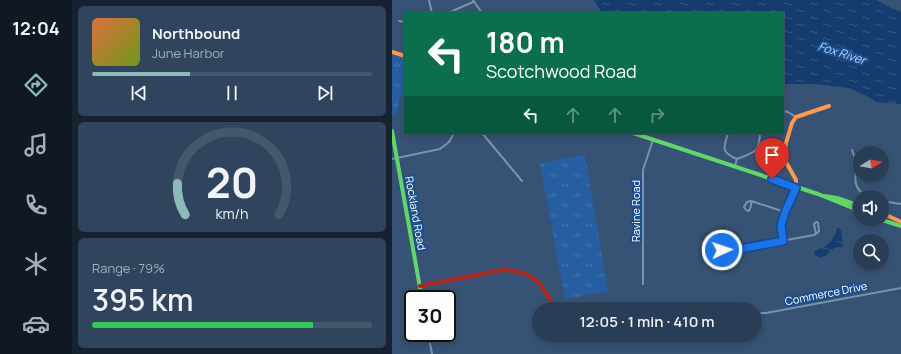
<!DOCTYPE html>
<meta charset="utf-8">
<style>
body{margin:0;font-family:Manrope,sans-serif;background:#30455d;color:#f1f3f6;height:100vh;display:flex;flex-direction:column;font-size:15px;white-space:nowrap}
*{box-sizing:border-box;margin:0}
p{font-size:13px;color:#a5aeba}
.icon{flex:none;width:22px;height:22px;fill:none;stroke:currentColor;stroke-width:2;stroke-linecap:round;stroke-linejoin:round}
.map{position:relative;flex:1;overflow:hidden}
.side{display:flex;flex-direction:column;gap:6px;padding:6px;background:#162230;width:320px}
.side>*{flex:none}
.hud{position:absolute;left:12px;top:12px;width:380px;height:122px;border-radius:0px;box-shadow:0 2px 6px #0003,0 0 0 1px #44576d;background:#0b6e4f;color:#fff;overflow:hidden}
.needle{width:26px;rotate:79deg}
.tools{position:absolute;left:461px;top:146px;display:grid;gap:8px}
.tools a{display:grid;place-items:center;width:36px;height:36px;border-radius:50%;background:#283e57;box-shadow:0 2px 6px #0003,0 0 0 1px #44576d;font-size:20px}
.speed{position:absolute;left:12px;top:290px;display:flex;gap:8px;font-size:20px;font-weight:700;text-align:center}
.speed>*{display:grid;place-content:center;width:52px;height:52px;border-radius:50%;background:#283e57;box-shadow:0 2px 6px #0003,0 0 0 1px #44576d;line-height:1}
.speed .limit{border:2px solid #111;border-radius:6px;background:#fff;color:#111}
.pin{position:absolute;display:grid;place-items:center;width:34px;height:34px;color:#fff;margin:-41px -17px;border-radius:50% 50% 50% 0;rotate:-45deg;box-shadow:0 0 4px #0007}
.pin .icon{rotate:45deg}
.me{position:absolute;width:44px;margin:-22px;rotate:87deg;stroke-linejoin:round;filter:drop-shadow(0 0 3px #0008)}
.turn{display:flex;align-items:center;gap:14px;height:84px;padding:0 16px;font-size:18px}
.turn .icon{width:52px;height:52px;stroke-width:2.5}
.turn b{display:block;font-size:28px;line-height:34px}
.lanes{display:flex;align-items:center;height:38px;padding:0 16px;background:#0003;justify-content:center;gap:20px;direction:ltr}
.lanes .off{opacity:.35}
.big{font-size:30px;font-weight:600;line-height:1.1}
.side .tile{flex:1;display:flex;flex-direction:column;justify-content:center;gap:6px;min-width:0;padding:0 14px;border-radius:6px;background:#30455d}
.side .dial{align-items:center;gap:0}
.dial svg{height:104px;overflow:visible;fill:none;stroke:#44576d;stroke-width:7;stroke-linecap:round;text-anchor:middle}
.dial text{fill:#f1f3f6;stroke:none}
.song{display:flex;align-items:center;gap:12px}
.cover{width:48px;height:48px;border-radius:6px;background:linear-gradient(135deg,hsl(20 70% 55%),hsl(80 70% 35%))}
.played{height:4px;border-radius:2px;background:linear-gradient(90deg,#8bbbb9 35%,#44576d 35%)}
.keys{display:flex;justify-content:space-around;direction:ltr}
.charge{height:6px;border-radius:3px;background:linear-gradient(90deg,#34c759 79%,#44576d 0)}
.trip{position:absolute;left:140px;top:302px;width:230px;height:40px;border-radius:20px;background:#283e57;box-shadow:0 2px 6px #0003,0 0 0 1px #44576d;font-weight:600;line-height:40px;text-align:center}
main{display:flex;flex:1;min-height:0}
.tab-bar{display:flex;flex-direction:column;width:72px;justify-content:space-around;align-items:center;background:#101923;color:#a5aeba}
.tab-bar .icon{width:28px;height:28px}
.tab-bar .on{color:#8bbbb9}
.tab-bar b{font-size:18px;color:#f1f3f6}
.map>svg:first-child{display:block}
.grass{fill:url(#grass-tufts)}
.water{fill:url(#water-ripples)}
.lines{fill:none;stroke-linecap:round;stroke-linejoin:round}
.street{stroke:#7d92a8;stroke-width:2}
.fast{stroke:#63d668;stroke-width:4}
.slow{stroke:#ff974d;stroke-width:4}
.jam{stroke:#b3261e;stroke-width:4}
.route-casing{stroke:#114b97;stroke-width:10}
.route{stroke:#1a73e8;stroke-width:7}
.labels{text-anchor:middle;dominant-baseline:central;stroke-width:4;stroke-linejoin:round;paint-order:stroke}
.street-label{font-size:11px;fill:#fff;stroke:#1b4f8f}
.water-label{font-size:12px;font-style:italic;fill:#b5d3f5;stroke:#1b4f8f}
</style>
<main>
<nav class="tab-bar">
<b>12:04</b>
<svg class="icon on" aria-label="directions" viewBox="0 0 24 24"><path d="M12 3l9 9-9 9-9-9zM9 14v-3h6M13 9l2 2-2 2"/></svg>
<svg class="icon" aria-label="music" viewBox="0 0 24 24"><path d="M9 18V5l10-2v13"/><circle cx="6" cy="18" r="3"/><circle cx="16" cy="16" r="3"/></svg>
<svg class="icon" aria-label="phone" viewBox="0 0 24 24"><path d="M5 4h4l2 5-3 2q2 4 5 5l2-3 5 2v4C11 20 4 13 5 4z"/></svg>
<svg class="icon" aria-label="climate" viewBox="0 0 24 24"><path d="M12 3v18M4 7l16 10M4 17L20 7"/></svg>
<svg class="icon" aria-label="car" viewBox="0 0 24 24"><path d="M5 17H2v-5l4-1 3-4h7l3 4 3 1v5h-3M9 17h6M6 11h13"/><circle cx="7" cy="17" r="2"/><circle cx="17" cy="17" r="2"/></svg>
</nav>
<section class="side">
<div class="tile">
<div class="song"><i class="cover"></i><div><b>Northbound</b><p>June Harbor</p></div></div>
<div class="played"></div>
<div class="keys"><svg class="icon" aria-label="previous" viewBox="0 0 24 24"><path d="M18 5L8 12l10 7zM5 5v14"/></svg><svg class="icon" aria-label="pause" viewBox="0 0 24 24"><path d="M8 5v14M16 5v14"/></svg><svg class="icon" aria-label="next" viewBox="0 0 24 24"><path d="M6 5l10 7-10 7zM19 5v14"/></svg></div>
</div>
<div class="tile dial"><svg viewBox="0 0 100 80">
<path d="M14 69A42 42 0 1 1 86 69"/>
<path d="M14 69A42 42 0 0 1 8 45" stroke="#8bbbb9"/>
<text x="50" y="56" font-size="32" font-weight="700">20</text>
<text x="50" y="72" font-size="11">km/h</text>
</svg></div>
<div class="tile"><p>Range · 79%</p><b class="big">395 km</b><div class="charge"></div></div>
</section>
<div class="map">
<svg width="509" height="354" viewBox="0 0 509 354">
<defs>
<pattern id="grass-tufts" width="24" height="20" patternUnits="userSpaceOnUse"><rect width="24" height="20" fill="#265fa1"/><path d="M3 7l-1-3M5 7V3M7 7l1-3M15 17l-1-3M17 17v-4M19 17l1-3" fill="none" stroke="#4777af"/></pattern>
<pattern id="water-ripples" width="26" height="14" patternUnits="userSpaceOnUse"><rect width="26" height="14" fill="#153c6e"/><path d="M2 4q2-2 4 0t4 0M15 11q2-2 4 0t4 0" fill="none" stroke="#385984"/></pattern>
</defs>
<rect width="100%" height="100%" fill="#365274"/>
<path class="grass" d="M0,53L13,58V88L7,100L5,114L0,115Z
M193,155L216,291L173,299L148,163Z"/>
<path class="water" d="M202,0H484C492,4 500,9 509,12V104L484,102L477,97L457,88L423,84H391V13H209L208,10Z
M446,227L449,230L451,247C448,247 443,247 441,249C433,253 438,258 424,257L422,252C430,247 437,247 442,236C444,233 444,230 446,227Z"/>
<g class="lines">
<path class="street" d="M37,0L40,13
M81,0L90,13
M56,13L81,2
M7,21L13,22
M391,111L396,112L404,117
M90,133L130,181
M336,133C332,148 328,152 345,159
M460,150C462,155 464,160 464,166C463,180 461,188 475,197
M0,159L48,149L57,142L62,133
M343,166L345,159C362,152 367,154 368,133
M359,201C360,204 359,207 357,211L354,210L352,207C354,204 354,201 359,201L393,212
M490,201L509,204
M326,233C326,240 326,249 334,251L422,235C424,234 426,233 427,231L426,223L425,222H424L422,224L424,234
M251,284V170L261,140
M363,313H374L509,288
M36,333L40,354"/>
<path class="fast" d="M0,131L30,299
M241,133L426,194L468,211
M433,196L445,198L468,206
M487,219L509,226"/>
<path class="slow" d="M0,52L13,56
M490,213L509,222
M391,241L389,225L404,187V180L394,162L393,156L394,143L400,123L404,117L437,106"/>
<path class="jam" d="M28,286L110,270C142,270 149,283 163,309"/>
</g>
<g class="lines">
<defs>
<path id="route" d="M330,250L336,251L391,241L389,225L393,212L404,188L380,179"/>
</defs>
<use href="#route" class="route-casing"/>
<use href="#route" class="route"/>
</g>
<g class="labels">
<g class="street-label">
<text transform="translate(243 211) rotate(-90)">Ravine Road</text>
<text transform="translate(24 213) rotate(80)">Rockland Road</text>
<text transform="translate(434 293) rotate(-11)">Commerce Drive</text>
</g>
<g class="water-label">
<text transform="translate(450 53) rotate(18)">Fox River</text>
</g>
</g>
</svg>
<div class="tools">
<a><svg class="needle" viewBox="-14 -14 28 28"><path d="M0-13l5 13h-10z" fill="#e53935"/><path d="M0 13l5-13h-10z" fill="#a5aeba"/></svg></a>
<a><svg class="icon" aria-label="sound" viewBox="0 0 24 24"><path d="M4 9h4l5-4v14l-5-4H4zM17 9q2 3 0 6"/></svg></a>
<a><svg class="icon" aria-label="search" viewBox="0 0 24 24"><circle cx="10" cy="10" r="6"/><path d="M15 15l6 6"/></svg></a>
</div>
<div class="speed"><div class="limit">30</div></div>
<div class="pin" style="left:380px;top:179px;background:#d93025"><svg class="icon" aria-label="arrive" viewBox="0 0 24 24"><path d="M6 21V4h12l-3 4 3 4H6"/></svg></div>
<svg class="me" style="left:330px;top:250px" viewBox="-20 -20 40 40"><circle r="17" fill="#1a73e8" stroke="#fff" stroke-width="3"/><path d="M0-11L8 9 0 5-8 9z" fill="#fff"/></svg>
<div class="trip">12:05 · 1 min · 410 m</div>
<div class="hud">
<div class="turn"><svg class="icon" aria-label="left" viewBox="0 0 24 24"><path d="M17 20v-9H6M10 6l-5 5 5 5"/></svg><div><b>180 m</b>Scotchwood Road</div></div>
<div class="lanes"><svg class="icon" aria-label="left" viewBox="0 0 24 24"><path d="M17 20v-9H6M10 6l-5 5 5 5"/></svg><svg class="icon off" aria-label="ahead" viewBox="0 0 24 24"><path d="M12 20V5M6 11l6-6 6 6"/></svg><svg class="icon off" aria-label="ahead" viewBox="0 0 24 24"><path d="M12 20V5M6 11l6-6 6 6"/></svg><svg class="icon off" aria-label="right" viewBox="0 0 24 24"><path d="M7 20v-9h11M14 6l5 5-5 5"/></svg></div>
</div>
</div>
</main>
